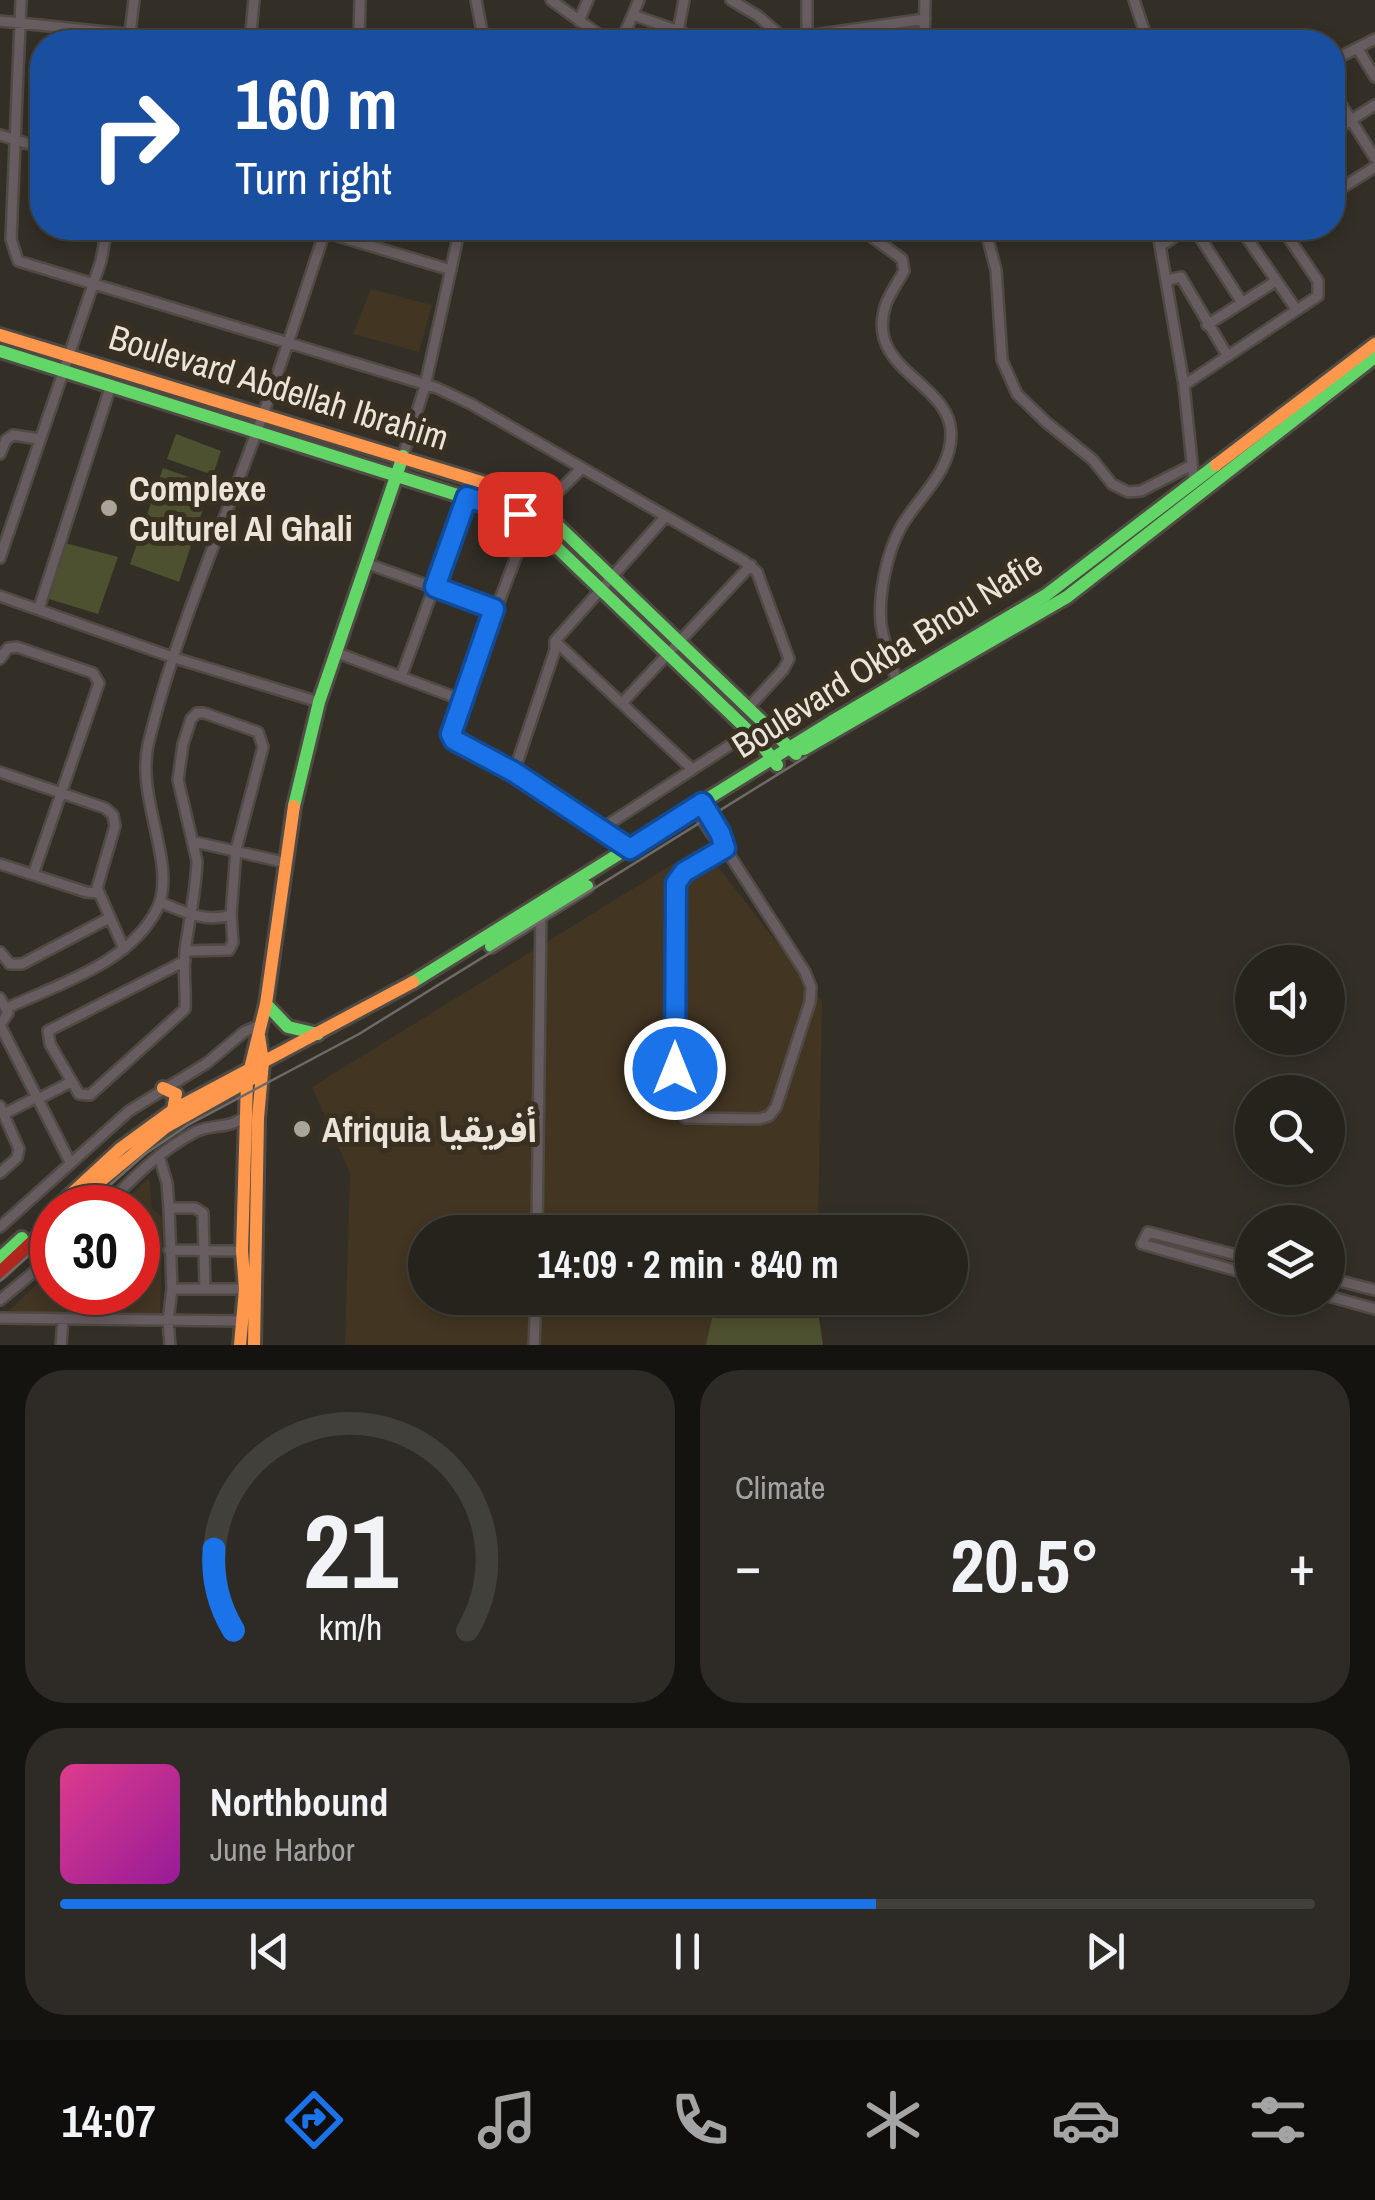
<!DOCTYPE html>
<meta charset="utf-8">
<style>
body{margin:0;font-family:"Archivo Narrow","Noto Sans Arabic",sans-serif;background:#2e2b26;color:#f1f3f6;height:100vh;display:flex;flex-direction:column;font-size:38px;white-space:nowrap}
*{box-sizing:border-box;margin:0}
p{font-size:32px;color:#a4a4a4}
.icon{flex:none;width:55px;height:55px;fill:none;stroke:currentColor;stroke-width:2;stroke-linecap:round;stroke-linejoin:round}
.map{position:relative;height:1345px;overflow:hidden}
.details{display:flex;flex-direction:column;gap:25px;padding:25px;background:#151310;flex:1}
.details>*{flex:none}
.guide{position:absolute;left:30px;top:30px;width:1315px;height:210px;border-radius:40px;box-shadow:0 5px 15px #0003,0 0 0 2px #42403b;background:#1a4fa0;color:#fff;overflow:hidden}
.buttons{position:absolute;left:1235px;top:945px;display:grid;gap:20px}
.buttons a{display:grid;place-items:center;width:110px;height:110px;border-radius:50%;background:#26231d;box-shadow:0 5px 15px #0003,0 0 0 2px #42403b;font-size:50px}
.speed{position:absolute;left:30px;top:1185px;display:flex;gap:20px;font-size:50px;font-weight:700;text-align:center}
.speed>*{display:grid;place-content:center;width:130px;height:130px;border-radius:50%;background:#26231d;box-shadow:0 5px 15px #0003,0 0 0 2px #42403b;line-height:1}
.speed .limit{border:15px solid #d22;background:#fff;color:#111}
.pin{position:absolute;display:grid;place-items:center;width:85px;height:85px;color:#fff;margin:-42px;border-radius:20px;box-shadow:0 5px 15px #0006}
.me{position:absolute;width:110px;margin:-55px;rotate:0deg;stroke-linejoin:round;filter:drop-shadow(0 0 8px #0008)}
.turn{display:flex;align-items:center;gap:35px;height:210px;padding:0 40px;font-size:45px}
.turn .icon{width:130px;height:130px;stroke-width:2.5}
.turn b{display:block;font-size:70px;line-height:85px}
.big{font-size:75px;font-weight:700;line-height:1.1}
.details .widget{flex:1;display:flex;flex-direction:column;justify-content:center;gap:15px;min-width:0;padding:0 35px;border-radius:40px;background:#2e2b26}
.details .dial{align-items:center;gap:0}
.dial svg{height:260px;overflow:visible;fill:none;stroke:#42403b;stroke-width:7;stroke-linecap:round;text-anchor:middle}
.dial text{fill:#f1f3f6;stroke:none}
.song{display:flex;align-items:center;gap:30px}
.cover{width:120px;height:120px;border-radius:15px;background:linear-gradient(135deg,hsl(330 70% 55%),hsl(300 70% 35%))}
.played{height:10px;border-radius:5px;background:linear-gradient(90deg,#1a73e8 65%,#42403b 65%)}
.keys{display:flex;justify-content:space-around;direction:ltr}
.heat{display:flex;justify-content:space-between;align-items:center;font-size:55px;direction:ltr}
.details .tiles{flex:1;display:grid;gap:25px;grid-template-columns:1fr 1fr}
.widget:last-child{grid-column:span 2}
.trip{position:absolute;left:408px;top:1215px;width:560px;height:100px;border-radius:50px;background:#26231d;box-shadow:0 5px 15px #0003,0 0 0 2px #42403b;font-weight:700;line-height:100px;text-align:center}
.tabs{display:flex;height:160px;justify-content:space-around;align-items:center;background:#0f0e0c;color:#a4a4a4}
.tabs .icon{width:70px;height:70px}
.tabs .current{color:#1a73e8}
.tabs b{font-size:45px;color:#f1f3f6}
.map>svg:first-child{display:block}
.built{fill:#423522}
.green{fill:#4e512f}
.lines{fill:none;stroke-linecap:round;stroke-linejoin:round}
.street-casing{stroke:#4f4b44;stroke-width:14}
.fast-casing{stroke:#4f4b44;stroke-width:18}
.slow-casing{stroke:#4f4b44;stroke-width:18}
.jam-casing{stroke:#4f4b44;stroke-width:18}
.street{stroke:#675c60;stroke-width:9}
.fast{stroke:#63d668;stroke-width:12}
.slow{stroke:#ff974d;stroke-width:12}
.jam{stroke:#b3261e;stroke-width:12}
.tram{stroke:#6f6967;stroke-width:2.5}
.route-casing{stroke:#114b97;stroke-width:25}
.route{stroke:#1a73e8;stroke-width:18}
.poi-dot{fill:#aaa59b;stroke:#393021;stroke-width:4}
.labels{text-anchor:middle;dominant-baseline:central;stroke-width:10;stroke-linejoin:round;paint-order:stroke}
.street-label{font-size:35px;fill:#eae4da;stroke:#393021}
.poi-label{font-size:35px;font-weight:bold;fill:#eae4da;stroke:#393021;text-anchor:start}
</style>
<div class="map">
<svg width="1375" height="1345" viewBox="0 0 1375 1345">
<rect width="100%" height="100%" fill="#332f27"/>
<path class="built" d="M371,289L432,305L419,352L353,334Z
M702,846L822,1001L818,1232H425V1298H756L720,1299L713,1345H345L350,1173L312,1087Z
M149,1178L152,1209L163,1218L160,1315L3,1316L52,1270V1292H138V1208L118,1207Z"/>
<path class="green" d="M176,434L221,451L213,475L167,459Z
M163,468L211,485L179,582L130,564Z
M65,543L118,557L98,614L49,599Z
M712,1318H819L823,1345H706Z"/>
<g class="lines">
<defs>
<path id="street" d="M21,0L11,239L18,261L437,388L471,404L744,561L757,572L789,659L783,670L749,707
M476,0L484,42
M551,0L609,42
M731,0L758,16L788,42
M1134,0L1148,42
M633,15L679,31L702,42
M0,21L204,42
M579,21L588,0
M807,36L925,19
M359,41L360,0
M129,42L134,0
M250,42L254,0
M621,42L639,0
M676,42L684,0
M807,42V0
M924,42L925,0
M1358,49L1375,77
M1332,61L1375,39
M1332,90L1375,158
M1332,132L1375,105
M0,135L42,148
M1332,166L1345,186
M1332,194L1375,167
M311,228L451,270
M431,228L458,236
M860,228L902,259L904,271C898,282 890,293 886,304C863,370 951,382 951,434C951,472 919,496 901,527C887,552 878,595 881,624C884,643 892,664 897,683
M985,228L996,270L1002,360L1017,394L1046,422L1093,460L1112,484L1128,492L1141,491L1192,465
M1157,228L1184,385L1194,482
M1194,228L1241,301
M1240,228L1296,309
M1160,246L1188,228
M1167,280L1181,277L1227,355
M1207,325L1276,281
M1184,385L1318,296V281L1282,228
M0,454L6,440L13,435L39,439
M403,456L425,386L460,228
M582,468L530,520L450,731L454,740L514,772L630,849
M0,558L101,261L107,228
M368,564L494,609
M0,596L175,658L319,702
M39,608L111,385
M555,641L692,769
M335,652L462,700
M0,659L8,648L17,647L93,673L99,683L33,875
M401,677L467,497
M622,703L751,565
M0,772L105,808L113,815L115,826L97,888L124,949
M514,772L555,650V641L666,516
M702,803L721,833L723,845
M695,808C704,822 712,837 725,848L805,972L811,987L810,1002L776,1107L769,1116L759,1119L686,1118L675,1106L676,883L681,874L725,848
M601,829L750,732
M195,842L283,862
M0,864L86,892L98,893
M160,902C183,912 206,923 231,915L236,850L263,747L258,732L204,713H197L191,719L183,744L178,780L197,861C196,891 189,921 185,951C183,971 186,990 185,1009L90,1095L79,1094L50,1044L48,1031L185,961
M185,951L229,950L233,942L231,915
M0,952L10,964H22L109,918
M0,998L8,1013L0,1025L70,1162
M7,1008C59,984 130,963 157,909C178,866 136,800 148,745C173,640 218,538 255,436C281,368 303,297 326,228
M38,1099L71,1082
M0,1106L19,1149L17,1158L0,1173
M4,1114L37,1097
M159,1156L167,1183L169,1208L172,1289L168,1321L170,1345
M104,1208C132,1179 159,1151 195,1132C213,1123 229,1130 245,1116
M169,1208H195L203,1213L205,1289
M0,1227L129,1111L207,1063L244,1032L262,1024
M537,1232L541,910
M169,1250L242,1251
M1252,1259L1148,1232L1142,1244L1252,1275
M1328,1278L1375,1290
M172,1289H245
M1328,1296L1375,1309
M0,1300L52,1257
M0,1318L240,1321
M61,1345L63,1319
M534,1345L536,1298"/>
<path id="fast" d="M0,351L524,516L758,740L777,765
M527,496L796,754
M804,749L1067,597L1375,357
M294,806L319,702L403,456
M491,946L587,886
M413,982L831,722L1046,595L1216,465
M266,1004L288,1027L318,1034
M0,1258L22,1238"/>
<path id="slow" d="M0,335L527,496
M1216,465L1375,344
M163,1088L176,1094L173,1110
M79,1199L166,1127L262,1073
M56,1208L121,1148L173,1110L413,982
M240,1345L245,1289L242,1251L247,1081L266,1004L294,806
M254,1345L258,1118L263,1062L259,1036"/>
<path id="jam" d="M0,1272L52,1223"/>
</defs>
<use href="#street" class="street-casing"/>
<use href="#fast" class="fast-casing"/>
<use href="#slow" class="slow-casing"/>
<use href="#jam" class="jam-casing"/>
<use href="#street" class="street"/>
<use href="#fast" class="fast"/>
<use href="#slow" class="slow"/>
<use href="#jam" class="jam"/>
<path class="tram" d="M84,1208L145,1154L188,1125L359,1034L806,757
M0,1281L52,1235"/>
</g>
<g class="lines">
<defs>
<path id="route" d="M520,514L467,497L435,587L494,609L451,734L454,740L514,772L630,849L702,803L720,833L725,848L684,872L676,883L675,1069"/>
</defs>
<use href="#route" class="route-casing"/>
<use href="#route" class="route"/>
</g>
<g class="poi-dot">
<circle cx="109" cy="508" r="10"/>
<circle cx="302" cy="1129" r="10"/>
</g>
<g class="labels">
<g class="street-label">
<text transform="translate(279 387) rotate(17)">Boulevard Abdellah Ibrahim</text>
<text transform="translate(887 654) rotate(-32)">Boulevard Okba Bnou Nafie</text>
</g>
<g class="poi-label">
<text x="129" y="488">Complexe<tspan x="129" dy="40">Culturel Al Ghali</tspan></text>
<text x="322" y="1129">Afriquia أفريقيا</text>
</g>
</g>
</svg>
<div class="buttons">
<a><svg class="icon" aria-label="sound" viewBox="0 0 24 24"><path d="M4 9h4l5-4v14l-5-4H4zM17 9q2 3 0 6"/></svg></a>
<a><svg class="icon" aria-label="search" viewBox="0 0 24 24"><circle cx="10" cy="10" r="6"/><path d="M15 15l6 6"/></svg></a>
<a><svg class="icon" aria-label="layers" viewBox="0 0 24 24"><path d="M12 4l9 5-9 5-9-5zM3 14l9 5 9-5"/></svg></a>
</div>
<div class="speed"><div class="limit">30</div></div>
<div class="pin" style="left:520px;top:514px;background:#d93025"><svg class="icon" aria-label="arrive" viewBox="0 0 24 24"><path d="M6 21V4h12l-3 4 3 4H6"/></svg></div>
<svg class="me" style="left:675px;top:1069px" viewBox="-20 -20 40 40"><circle r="17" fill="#1a73e8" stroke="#fff" stroke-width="3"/><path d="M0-11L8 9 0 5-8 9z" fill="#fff"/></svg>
<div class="trip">14:09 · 2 min · 840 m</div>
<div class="guide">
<div class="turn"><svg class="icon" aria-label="right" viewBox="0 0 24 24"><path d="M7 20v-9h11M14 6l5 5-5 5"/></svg><div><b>160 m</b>Turn right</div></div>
</div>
</div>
<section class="details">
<div class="tiles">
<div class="widget dial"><svg viewBox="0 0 100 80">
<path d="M14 69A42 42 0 1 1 86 69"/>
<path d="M14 69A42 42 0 0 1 8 44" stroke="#1a73e8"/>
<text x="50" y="56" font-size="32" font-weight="700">21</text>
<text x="50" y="72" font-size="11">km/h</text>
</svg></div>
<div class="widget"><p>Climate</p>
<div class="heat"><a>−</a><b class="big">20.5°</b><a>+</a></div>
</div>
<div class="widget">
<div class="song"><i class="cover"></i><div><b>Northbound</b><p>June Harbor</p></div></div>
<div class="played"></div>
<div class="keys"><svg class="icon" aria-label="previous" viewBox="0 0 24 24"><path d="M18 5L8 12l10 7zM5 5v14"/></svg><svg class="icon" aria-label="pause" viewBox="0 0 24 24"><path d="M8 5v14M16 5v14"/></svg><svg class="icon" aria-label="next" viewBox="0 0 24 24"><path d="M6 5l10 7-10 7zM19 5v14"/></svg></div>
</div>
</div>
</section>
<nav class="tabs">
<b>14:07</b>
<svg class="icon current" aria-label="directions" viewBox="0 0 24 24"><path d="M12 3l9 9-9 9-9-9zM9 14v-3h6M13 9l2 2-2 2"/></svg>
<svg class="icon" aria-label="music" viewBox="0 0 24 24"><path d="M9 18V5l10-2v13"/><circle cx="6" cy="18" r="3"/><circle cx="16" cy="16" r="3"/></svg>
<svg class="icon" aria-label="phone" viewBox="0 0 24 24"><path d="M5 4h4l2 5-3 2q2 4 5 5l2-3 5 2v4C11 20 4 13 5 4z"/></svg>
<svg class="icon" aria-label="climate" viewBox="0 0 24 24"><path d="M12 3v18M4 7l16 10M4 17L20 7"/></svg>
<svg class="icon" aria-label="car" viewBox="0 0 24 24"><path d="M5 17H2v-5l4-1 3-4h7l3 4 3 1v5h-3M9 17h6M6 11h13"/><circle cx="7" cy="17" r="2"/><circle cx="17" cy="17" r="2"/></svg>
<svg class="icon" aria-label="filters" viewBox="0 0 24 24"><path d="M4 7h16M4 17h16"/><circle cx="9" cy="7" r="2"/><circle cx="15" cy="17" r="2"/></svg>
</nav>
